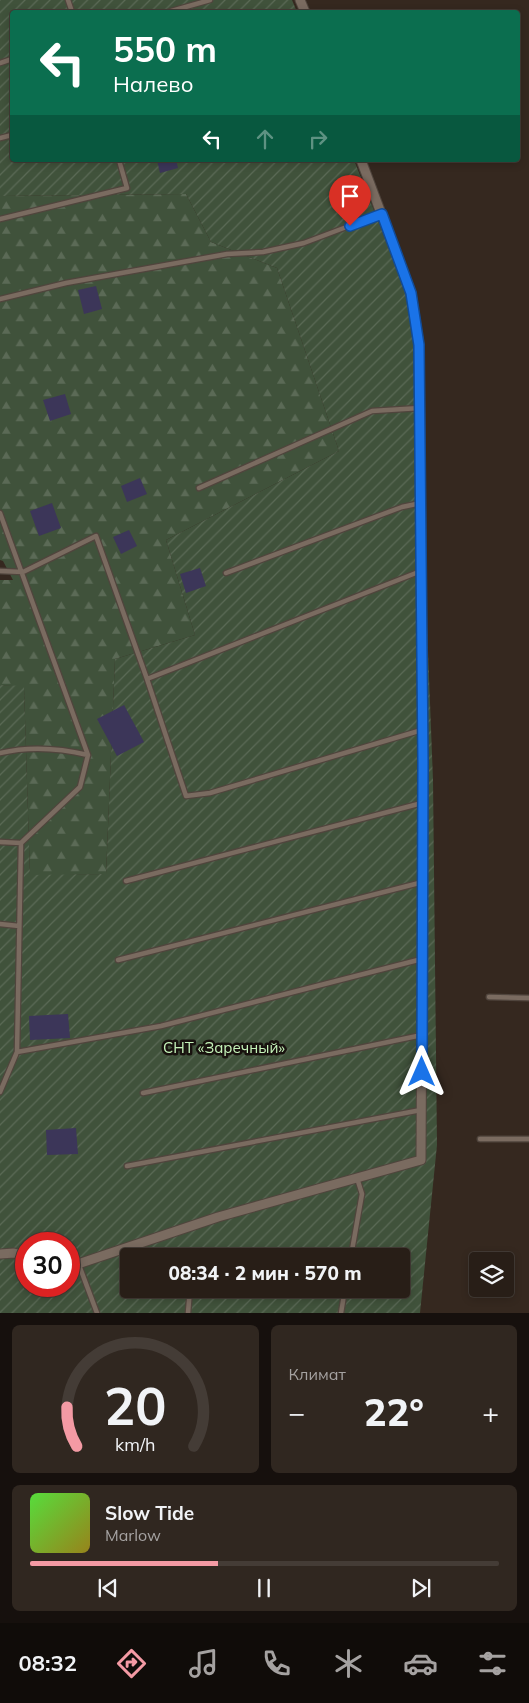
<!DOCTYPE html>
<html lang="ru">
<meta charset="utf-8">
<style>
body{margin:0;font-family:Mulish,sans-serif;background:#302720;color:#f1f3f6;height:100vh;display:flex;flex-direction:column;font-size:19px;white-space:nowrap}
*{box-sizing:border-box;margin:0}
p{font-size:16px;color:#a5a2a1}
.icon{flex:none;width:28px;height:28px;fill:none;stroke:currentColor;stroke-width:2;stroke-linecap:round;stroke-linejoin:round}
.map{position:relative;height:1313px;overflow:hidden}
.sheet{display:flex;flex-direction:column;gap:12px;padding:12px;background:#16100d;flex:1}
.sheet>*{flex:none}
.guide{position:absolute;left:10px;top:10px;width:510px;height:152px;border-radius:5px;box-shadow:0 2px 8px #0003,0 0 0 1px #443c36;background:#0b6e4f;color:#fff;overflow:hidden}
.fabs{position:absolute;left:469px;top:1252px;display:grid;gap:10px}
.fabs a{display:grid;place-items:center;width:45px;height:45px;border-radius:5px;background:#281e17;box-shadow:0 2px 8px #0003,0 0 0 1px #443c36;font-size:25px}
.speed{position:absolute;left:15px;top:1232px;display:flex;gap:10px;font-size:25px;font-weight:700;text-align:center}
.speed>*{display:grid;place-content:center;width:65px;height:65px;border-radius:50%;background:#281e17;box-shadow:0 2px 8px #0003,0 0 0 1px #443c36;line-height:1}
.speed .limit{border:8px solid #d22;background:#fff;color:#111}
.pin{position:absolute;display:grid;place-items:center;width:42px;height:42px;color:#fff;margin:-51px -21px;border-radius:50% 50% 50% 0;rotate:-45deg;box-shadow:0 0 5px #0007}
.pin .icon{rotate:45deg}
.me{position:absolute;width:55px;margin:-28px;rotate:0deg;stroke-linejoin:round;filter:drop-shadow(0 0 4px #0008)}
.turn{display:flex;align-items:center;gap:18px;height:105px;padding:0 20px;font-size:22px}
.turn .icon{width:65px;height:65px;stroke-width:2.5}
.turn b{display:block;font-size:35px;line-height:42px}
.lanes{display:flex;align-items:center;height:48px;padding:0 20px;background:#0003;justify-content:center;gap:25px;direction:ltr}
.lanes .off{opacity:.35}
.big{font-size:38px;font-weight:800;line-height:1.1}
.sheet .tile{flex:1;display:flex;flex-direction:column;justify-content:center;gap:8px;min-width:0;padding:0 18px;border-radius:8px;background:#302720}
.sheet .dial{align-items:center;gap:0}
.dial svg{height:130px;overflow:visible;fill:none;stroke:#443c36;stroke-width:7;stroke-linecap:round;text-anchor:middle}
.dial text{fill:#f1f3f6;stroke:none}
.song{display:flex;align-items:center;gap:15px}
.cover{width:60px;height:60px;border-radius:8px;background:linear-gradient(135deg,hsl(110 70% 55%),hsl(50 70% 35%))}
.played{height:5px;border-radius:2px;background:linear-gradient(90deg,#f49aa4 40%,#443c36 40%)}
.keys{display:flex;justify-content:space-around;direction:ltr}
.heat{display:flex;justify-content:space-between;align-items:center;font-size:28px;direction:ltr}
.sheet .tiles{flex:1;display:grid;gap:12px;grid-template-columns:1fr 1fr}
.tile:last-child{grid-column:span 2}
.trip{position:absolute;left:120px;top:1248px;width:290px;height:50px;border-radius:5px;background:#281e17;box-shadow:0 2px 8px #0003,0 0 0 1px #443c36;font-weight:800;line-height:50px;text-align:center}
.tab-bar{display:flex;height:80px;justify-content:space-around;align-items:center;background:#100c09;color:#a5a2a1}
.tab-bar .icon{width:35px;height:35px}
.tab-bar .current{color:#f49aa4}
.tab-bar b{font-size:22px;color:#f1f3f6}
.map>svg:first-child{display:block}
.forest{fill:url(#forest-firs)}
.garden{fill:url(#garden-furrows);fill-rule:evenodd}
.building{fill:#3c3659}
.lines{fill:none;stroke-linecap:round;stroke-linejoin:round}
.service-casing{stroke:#50453d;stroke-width:7}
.minor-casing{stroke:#50453d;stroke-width:11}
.service{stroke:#7a6b60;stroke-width:4.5}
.minor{stroke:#7a6b60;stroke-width:9}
.route-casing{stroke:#114b97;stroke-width:12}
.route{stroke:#1a73e8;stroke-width:9}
.labels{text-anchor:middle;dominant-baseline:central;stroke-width:5;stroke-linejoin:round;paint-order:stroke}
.park-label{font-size:15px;fill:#c5f3b9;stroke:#18120e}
</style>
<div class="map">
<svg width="529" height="1313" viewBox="0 0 529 1313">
<defs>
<pattern id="forest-firs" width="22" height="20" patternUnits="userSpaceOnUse" patternTransform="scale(1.25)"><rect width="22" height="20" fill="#40523b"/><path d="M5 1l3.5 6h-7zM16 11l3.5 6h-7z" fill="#5b6a56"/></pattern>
<pattern id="garden-furrows" width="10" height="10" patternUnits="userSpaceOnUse" patternTransform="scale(1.25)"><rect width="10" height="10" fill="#40523b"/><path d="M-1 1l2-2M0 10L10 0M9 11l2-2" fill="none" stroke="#5b6a56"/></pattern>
</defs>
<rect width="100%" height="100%" fill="#35281f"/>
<path class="forest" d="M186,194L211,242L277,268L339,451L166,540L195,635L115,659L106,874L30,876L24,687L0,685V580H13L3,561L0,560V196Z"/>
<path class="garden" d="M0,0H292L297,12H12V160H354L415,314L433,780L437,1145L420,1313H0V685L24,686L30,875L106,874L115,659L195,635L166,540L339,451L277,268L211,242L186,194L0,196ZM26,1244H69V1286H26ZM129,1256H401V1289H129Z"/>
<path class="building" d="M157,160H176L178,168L160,173Z
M96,286L102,309L84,314L78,290Z
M65,394L71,414L50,421L43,400Z
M140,478L147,494L127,502L121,486Z
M52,503L61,528L39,536L30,511Z
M129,530L137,546L121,554L113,537Z
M200,568L206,586L186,593L180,574Z
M124,705L144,742L117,756L97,719Z
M68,1014L70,1038L30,1040L29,1016Z
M76,1128L78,1154L47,1155L46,1130Z"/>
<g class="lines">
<defs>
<path id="service" d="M68,0L72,12
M168,12L210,0
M0,63L12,59
M0,138L12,135
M0,219L127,188L119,160
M0,299L66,283L227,254L263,252L304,243L381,214
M199,488L372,411L420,408
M0,513L88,755C59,748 29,746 0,753
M0,571L23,572L96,536L147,679L421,571
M226,573L402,507L421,503
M147,679L186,796L210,793L422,730
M0,842L21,843L17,1052L0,1092
M21,843L80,787L88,755
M126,881L422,803
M0,924L19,926
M118,960L423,882
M489,997L529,998
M17,1052L161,1026L422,959
M143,1093L422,1035
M480,1139H529
M127,1166L421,1110
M351,1256L362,1194L357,1178
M79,1265L97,1313
M188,1313L190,1289
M341,1313L345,1289"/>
<path id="minor" d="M300,0L305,12
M0,1254L14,1253L26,1256
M69,1267L218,1217L421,1160L423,763L419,345L411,293L361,160"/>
</defs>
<use href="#service" class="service-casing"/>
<use href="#minor" class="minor-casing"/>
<use href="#service" class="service"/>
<use href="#minor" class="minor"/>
</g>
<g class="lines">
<defs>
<path id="route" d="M350,226L382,214L411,293L419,345L423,763L422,1072"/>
</defs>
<use href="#route" class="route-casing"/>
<use href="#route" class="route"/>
</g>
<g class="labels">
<g class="park-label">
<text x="224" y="1047">СНТ «Заречный»</text>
</g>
</g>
</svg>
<div class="fabs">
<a><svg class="icon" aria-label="layers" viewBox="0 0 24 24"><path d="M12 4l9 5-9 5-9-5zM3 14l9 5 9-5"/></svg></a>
</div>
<div class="speed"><div class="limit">30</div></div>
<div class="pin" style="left:350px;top:226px;background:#d93025"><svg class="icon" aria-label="arrive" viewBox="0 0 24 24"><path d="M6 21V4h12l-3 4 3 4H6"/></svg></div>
<svg class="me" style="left:422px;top:1072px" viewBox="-20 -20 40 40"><path d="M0-17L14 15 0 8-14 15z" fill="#1a73e8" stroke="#fff" stroke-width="4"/></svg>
<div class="trip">08:34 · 2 мин · 570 m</div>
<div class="guide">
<div class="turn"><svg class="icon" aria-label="left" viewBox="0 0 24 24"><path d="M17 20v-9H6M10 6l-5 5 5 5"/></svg><div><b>550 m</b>Налево</div></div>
<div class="lanes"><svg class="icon" aria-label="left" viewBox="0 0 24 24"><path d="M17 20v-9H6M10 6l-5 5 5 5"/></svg><svg class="icon off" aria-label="ahead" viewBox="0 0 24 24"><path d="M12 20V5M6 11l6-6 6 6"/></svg><svg class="icon off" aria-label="right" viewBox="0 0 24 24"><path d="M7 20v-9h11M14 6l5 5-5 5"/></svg></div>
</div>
</div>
<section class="sheet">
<div class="tiles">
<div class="tile dial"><svg viewBox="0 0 100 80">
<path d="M14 69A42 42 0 1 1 86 69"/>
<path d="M14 69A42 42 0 0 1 8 45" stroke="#f49aa4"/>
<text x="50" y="56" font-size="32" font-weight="700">20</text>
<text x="50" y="72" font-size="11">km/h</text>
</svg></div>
<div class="tile"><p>Климат</p>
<div class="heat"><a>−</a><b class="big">22°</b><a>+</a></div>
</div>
<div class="tile">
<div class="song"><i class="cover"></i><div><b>Slow Tide</b><p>Marlow</p></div></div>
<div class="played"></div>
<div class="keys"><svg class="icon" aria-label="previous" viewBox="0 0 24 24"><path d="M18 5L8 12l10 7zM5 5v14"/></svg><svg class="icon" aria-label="pause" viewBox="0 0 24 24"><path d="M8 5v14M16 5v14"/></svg><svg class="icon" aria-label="next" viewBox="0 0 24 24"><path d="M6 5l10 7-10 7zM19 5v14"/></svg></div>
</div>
</div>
</section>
<nav class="tab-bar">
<b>08:32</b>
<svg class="icon current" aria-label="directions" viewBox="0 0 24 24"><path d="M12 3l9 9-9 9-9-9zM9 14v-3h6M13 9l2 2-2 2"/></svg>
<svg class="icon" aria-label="music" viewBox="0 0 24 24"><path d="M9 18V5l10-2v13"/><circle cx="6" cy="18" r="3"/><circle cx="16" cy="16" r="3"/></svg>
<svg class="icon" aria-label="phone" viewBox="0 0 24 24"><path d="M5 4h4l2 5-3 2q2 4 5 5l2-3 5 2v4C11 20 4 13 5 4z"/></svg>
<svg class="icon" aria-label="climate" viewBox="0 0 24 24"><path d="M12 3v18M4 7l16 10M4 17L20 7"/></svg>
<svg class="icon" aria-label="car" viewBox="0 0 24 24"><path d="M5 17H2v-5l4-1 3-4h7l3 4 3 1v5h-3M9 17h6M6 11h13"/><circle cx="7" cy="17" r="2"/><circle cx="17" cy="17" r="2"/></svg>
<svg class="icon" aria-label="filters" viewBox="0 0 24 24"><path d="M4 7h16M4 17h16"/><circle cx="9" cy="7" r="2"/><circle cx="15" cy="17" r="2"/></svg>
</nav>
